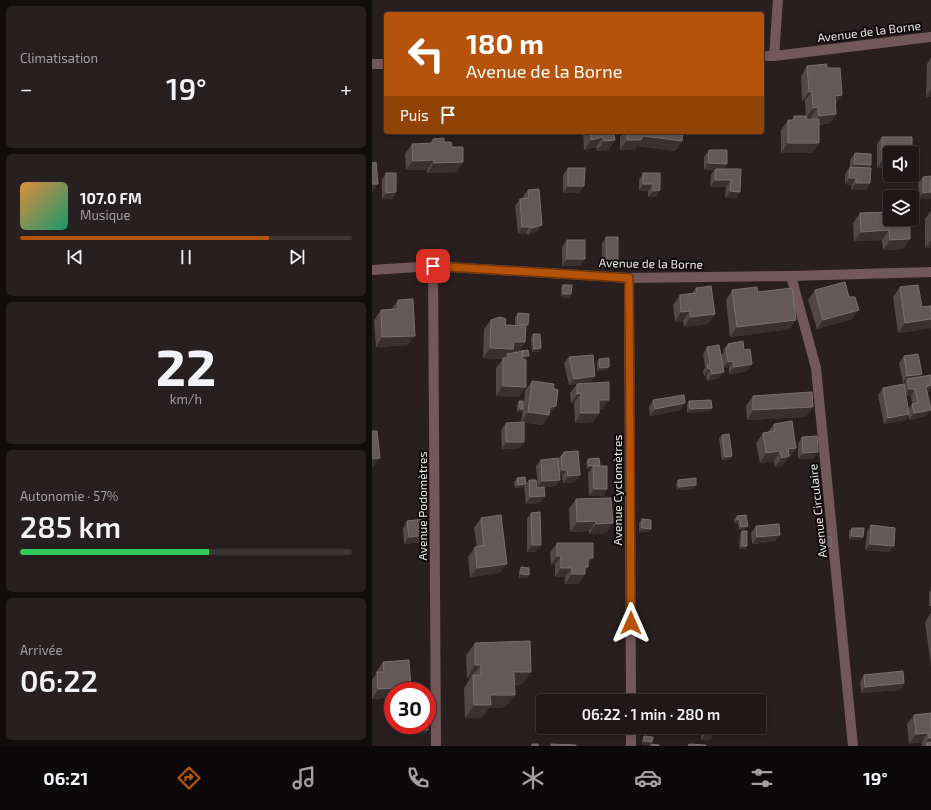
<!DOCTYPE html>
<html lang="fr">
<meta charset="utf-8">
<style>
body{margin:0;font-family:"Exo 2",sans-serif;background:#272021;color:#f1f3f6;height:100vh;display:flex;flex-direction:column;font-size:15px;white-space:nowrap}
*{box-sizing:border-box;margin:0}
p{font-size:13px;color:#a19fa2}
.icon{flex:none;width:22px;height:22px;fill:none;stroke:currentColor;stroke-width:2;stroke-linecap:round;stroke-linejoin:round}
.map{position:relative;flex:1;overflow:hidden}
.panel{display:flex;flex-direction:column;gap:6px;padding:6px;background:#110d0d;width:372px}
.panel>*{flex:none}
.banner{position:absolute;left:12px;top:12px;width:380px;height:122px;border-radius:4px;box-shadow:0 2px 6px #0003,0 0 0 1px #3c3637;background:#b45309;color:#fff;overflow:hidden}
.buttons{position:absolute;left:511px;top:146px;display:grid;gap:8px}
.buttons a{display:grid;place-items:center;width:36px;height:36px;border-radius:4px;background:#1f1718;box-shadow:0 2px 6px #0003,0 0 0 1px #3c3637;font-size:20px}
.speed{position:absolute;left:12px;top:682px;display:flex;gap:8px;font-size:20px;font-weight:700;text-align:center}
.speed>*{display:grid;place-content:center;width:52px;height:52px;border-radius:50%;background:#1f1718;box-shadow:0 2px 6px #0003,0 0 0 1px #3c3637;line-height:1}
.speed .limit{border:6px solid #d22;background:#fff;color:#111}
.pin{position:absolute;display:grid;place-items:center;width:34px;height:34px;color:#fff;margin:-17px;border-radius:8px;box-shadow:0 2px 6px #0006}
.me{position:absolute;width:44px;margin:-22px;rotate:0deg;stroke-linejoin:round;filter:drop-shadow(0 0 3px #0008)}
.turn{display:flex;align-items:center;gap:14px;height:84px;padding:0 16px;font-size:18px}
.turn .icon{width:52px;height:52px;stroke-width:2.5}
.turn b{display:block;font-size:28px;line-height:34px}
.then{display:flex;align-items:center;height:38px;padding:0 16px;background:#0003;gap:8px;font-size:15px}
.big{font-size:30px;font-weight:600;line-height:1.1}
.panel .tile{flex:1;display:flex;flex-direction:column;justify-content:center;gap:6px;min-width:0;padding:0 14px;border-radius:6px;background:#272021}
.panel .dial{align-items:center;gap:0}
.dial b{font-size:52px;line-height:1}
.song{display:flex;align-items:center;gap:12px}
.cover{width:48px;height:48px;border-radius:6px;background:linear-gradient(135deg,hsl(30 70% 55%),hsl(160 70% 35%))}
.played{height:4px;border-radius:2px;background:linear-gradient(90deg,#b45309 75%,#3c3637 75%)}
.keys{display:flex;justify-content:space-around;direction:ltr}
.heat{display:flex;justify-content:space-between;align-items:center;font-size:22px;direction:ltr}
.charge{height:6px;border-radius:3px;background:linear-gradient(90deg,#34c759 57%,#3c3637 0)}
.trip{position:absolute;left:164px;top:694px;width:230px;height:40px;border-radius:4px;background:#1f1718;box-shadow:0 2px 6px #0003,0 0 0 1px #3c3637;font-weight:600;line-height:40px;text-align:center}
.menu{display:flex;height:64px;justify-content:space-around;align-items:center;background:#0c090a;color:#a19fa2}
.menu .icon{width:28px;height:28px}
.menu .active{color:#b45309}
.menu b{font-size:18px;color:#f1f3f6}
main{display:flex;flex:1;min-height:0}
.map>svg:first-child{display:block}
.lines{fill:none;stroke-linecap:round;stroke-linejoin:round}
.street{stroke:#73585b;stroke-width:10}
.wall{fill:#534748;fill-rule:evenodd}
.shaded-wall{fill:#3b3031}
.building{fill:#645859;stroke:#796f70}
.route-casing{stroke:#753606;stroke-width:10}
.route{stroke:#b45309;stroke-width:7}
.labels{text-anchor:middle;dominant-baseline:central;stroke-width:4;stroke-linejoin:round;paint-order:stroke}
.street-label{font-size:12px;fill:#efe8e8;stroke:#0f0a0b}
</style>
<main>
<section class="panel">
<div class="tile"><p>Climatisation</p>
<div class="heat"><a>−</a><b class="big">19°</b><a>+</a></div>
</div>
<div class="tile">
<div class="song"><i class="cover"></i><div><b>107.0 FM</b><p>Musique</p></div></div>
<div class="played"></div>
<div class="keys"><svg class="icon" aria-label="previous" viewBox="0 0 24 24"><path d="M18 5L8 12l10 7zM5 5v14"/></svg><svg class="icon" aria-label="pause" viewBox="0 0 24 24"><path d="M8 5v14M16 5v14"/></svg><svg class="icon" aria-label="next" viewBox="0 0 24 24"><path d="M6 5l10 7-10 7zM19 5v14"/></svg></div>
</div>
<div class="tile dial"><b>22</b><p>km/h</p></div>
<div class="tile"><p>Autonomie · 57%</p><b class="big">285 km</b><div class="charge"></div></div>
<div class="tile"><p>Arrivée</p><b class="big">06:22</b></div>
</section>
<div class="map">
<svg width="559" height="746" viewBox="0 0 559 746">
<rect width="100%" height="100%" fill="#291f20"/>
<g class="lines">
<path class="street" d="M390,56H402L559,37
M402,56L406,0
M0,64H14
M61,266L64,746
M0,270L61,266L257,278L419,276L559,272
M419,276L444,368L481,746
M257,278L259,701
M259,727V746"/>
</g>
<path class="wall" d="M559,57V97H554L555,64Z
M435,66L455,68L470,95L464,103V114L458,123L447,125L440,153H409V130L416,120H420L422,116L434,119H440L439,117L434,118L433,101H430L429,76Z
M211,132H242L243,140L236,150L225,151L224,147L212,150Z
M251,132H311L310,141L303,151L265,146L262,150H248V137Z
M510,137L518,153V168H505V144Z
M61,139L72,142L80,147L91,162L85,172L55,173V170H34L33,154L40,144H57Z
M337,150L355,164L352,169H369L364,198H353L354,187H338L339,175L342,170H332V157Z
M483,153L499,165L497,168L498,183L494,190H479L480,185L473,184V174L478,167V160Z
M196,168L207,193H191V175Z
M14,173L24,192L20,199H10V180Z
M271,173L288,190L284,197H276V191H267V180Z
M559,176V198L547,199L546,183L551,177Z
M156,190L165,231L156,235L153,233L146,234L143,206L148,199H151V196Z
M559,211V248H553V219Z
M518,212L532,249L511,250L510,240L482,241L481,223L488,213Z
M234,237L241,269H230V244Z
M195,240L209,266H190V247Z
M191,285L197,298L189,297V288Z
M528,287L550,307L559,306V328L526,333L521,297Z
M324,288L336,324L312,327L311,321L303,322L301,305L308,295L320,293Z
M360,290L386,292L424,320L417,329L358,337L354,300Z
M443,290L480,319L445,329L436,300Z
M26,300L36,345L4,347L2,320L9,310H19Z
M146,313L154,328L153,342L147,351L139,352L138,354L148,352L149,351L154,359H152L154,387L147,397L124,396V368L131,359L111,358L112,329L119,320L133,325H143V317Z
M161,334L169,348L167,352H160L159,338Z
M356,344L375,371L357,374V367L351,368L349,355L352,352L351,350Z
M335,347L347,378L335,381L334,375L332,376L331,371L333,368L331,354Z
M532,356L550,374L547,377L559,385V388L556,392H555L554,416L537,420L536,415L533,420L512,424L506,395L511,388L532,384L533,382L531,383L527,363ZM534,396H539L540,404L536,409Z
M197,357L223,376L218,382L210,384L237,400L230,409H227V413L221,422L203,423L202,403H199L198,393L205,384L197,385L192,363Z
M227,359L237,367L235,370L225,371V362Z
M160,381L177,415L170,425L149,422L151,410L149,412H145V405L147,401L151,407L153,391Z
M381,396L434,417L375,420L374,406Z
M281,400L309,410L278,416L277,407Z
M317,401L340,408L338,411L315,413V404Z
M134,423L148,448L130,449L129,430Z
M402,424L424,448L418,457L416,458L410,466L403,467L402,461L388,463L384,443L391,433L396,432Z
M350,435L360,456L358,459L350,460L347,438Z
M430,437L441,459H426V444Z
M192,452L203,482L191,483L190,476H188L184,486L172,487L168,503L154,504L152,487L157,480L165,488L166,487L164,466L169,460L186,459Z
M216,459L227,466L235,489L231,496H217L216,473L219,469H215L214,462Z
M145,478L154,484L151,487L143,488L142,482Z
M306,480L324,485L322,489L305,490L304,484Z
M204,499L241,523L234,533L217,534V531L198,532L197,509Z
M159,513L164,552H155V519Z
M365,516L376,526L373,529L367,530L366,523L363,524L362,519Z
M109,518L128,573L98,577L96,557L103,547H105L102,528Z
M270,519L276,532H267V523Z
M35,521L56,535L51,542L32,544L31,528Z
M499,525L517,552L493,550L495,532Z
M384,526L403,541L380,544L379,533Z
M480,528L489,540H477V531Z
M370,531L375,546L373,549H367L368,534Z
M452,537L457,550L450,551V541Z
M185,543L216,565V567L213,571V574L206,584H193V577H183V565H179L178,553Z
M149,567L157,575L155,578H147V571Z
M559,590V606H557V592Z
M559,613V666L553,622Z
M103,643L159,672L150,684L142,685L134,707L117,708L110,717L93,718L92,688L99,677L95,678L94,655Z
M11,662L39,687L36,691H21V697L0,699V680L4,674V672Z
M492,675L532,683L528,690L489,693L488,682Z
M559,713V746H550V742L537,744L535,724L542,715Z
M44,725H55L56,730L54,733L44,734Z
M330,727H343L342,733L338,740H329Z
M272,736L280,742L278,745H270V740Z"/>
<path class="shaded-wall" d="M559,89V97H554Z
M440,91L433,101H430L437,92Z
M470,95L463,105V96Z
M446,107L439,117L434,118L441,108Z
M464,114L458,123L440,125L447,116Z
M333,132H346L332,133Z
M271,136L310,141L303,151L265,146L262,150H248L255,140Z
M231,137L224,147L212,150L219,140Z
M243,140L236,150L225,151L232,141Z
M416,143H447L440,153H409Z
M62,160L55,170H34L41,161Z
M510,161H518V168H505Z
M91,162L85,172L55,173L62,163Z
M336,163L355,164L351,170L344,169L342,170H332Z
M482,164L499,165L494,171H478Z
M477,178H484L480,185L473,184Z
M343,180H359L354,187H338Z
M484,183H498L494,190H479Z
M0,184H6L0,192Z
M271,184H281L276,191H267Z
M196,186H212L207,193H191Z
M288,190L284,197H276L281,191Z
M358,191L368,192L364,198H353Z
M24,192L20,199H10L14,193Z
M559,192V199H547L551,193Z
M170,225L165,231L156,235L160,228Z
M150,227H158L153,233L146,234Z
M517,230L510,240L482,241L489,232Z
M538,239L532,249L511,250L518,240Z
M559,240V248H553Z
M195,259H213L209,266H190Z
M235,262H246L241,269H230Z
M191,294H199L197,298L189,297Z
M487,310L480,319L445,329L451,320Z
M318,311L311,321L303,322L309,312Z
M343,314L336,324L312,327L318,317Z
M559,319V328L526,333L533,323Z
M424,320L417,329L358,337L365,327Z
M145,324L156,325L154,328L142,327Z
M43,336L36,345L4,347L10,337Z
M142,342H153L147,351L139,352L136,357L135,354L132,359L111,358L118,348Z
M169,348L167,352H160L162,349Z
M157,356L154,359L147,360L149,357Z
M361,361L357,367L351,368L356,362Z
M380,364L375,371L357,374L362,367Z
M237,367L235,370L225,371L228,368Z
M336,369H339L334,375L332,376Z
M352,372L347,378L335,381L340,374Z
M550,374L545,380L535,379L533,382L531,383L535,376Z
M223,376L218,382L197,385L202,379Z
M559,385V388L556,392L550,393L554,387Z
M131,386L154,387L147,397L124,396Z
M537,389H543L539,396H533Z
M209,393L202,403H199L205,394Z
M227,400H237L230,409L220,410Z
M313,403L309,410L278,416L283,409Z
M184,406L170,425L149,422L156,412L178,407Z
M441,407L434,417L375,420L381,410Z
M340,408L338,411L315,413L318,409Z
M148,409H151L149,412H145Z
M559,410L554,416L537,420L542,413Z
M209,413H227L221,422L203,423Z
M537,414L533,420L512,424L516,418Z
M134,442H152L148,448L130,449Z
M424,448L418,457L416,458L410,466L403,467L416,449Z
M408,451L402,461L388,463L394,453Z
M446,452L441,459H426L431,453Z
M360,456L358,459L350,460L353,457Z
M8,458L1,467L0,468V459Z
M228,465L225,468L221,466L219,469H215L217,466Z
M190,470H195L190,476H185Z
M208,475L203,482L191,483L196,476Z
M188,480L184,486L166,488L170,481Z
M154,484L151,487L143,488L146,485Z
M324,485L322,489L305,490L307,487Z
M222,489H235L231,496H217Z
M173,496L168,503L154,504L158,497Z
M365,520H368L366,523L363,524Z
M224,521L217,531L198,532L205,522Z
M241,523L234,533L217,534L224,524Z
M376,526L373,529L367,530L369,527Z
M270,528L279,529L276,532H267Z
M56,535L51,542L32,544L37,537Z
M408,535L403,541L380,544L385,537Z
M479,536L491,537L489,540H477Z
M498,544L522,546L517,552L493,550Z
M160,545H169L164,552H155Z
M370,546H375L373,549H367Z
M452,547H459L457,550L450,551Z
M185,556H189L183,565H179Z
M216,558H221L215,567H216L211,574H213L206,584H193L200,574Z
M135,564L128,573L98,577L105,568Z
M189,568H200L193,577H183Z
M149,574L157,575L155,578H147Z
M103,665H109L99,677L95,678Z
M142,672H159L150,684L133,685Z
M532,683L528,690L489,693L493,687Z
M39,687L36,691H21V697L0,699L6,689Z
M118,695H143L134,707L117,708L110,717L93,718L102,705Z
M47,730H56L54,733L44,734Z
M334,733H342L338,740H329Z
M556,733L550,742L537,744L544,734Z
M557,738H559V746L554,743L551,746Z
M272,741L280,742L278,745H270Z"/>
<path class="building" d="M455,64V68H468L470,95L463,96L464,114L447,116L446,107L441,108L440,91L437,92L435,66Z
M422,116H434V119H447V143H416V120H422Z
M219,132H242L243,140L232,141L231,137L219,140Z
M255,132H311L310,141L271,136L269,140H255Z
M510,137H540V156V153H518V161H510Z
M72,138V142H79L80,147H91V162L62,163V160L41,161L40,144L61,143V139Z
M337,150H355V164L336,163Z
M483,153L499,154V165L482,164Z
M4,162L6,184H0V163Z
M478,167L499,168L498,183H484V178H477Z
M196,168H213L212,186H196Z
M344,169H369L368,192L358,191L359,180H343Z
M14,173H24V192L14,193Z
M271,173H288V190L281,191V184H271Z
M559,176V192L551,193V177Z
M167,189L170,225L160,228L158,227H150L148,199L157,198L156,190Z
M518,212V219H538V239L518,240L517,230L489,232L488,213Z
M234,237H246V262H235Z
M195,240H213V259H195Z
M473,282L477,297H483L487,310L451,320L443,290Z
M191,285H200L199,294H191Z
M546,285L550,307L559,306V319L533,323L528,287Z
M339,286L343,314L318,317V311L309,312L308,295L325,293L324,288Z
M385,287L386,292L420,288L424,320L365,327L360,290Z
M41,299L43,336L10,337L9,310L26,309V300Z
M146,313L157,314L156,325L145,324Z
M128,317L134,319L133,325L154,326L153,342H142L141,349L118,348L119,320Z
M161,334H168L169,348L162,349Z
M371,341L372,350L378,349L380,364L362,367L361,361L356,362L354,348L356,347V344Z
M347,345L352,372L340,374L339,369H336L335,365L338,363L335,347Z
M156,350L157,356H150L151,351L149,352V351Z
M151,351L150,359L154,360V387L131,386V358H137L135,354Z
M546,354L550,374L535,376L532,356Z
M221,355L223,376L202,379L197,357Z
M237,358V367L228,368L227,359Z
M559,375V385L554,387L559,410L542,413L540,404L546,403L543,389H537L535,379Z
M160,381L182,384L181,388L186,390L184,406L178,407L177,415L156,412Z
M237,382V400H227V413H209V393L205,394V384Z
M532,384L537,414L516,418L511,388Z
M440,392L441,407L381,410V396Z
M312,395L313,403L283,409L281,400Z
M339,400L340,408L318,409L317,401Z
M147,401H151V409H148Z
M420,421L424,448L416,449L417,456L410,458L408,451L394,453L391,433L403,431L402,424Z
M152,422V442H134V423Z
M0,431H5L8,458L0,459Z
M357,434L360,456L353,457L350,435Z
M445,436L446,452L431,453L430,437Z
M206,451L208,475L196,476L195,470H190L189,456L192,455V452Z
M186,458L188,480L170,481L169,460Z
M227,458L228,465L217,466L216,459Z
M221,466H235V489H222Z
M153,477L154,484L146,485L145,478Z
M324,478V485L307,487L306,480Z
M157,480H164L165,488L172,487L173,496L158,497Z
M239,498L241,523L224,524V521L205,522L204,499Z
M168,512L169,545H160L159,513Z
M129,515L135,564L105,568L103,547L112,545L109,518Z
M374,515L376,526L369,527L368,520H365V516Z
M54,519L56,535L37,537L35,521Z
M270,519L279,520V529L270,528Z
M407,524L408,535L385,537L384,526Z
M499,525L523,528L522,546L498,544Z
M480,528H492L491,537L479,536Z
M370,531H375V546H370Z
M452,537H459V547H452Z
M185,543H221V558H216V567H213V574H200V568H189V556H185Z
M149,567L157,568V575L149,574Z
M158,641L159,672H142L143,695H118L119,705H102L101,675H109V665H103V643Z
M37,660L39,687L6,689L5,672H12L11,662Z
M531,671L532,683L493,687L492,675Z
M55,712L56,730H47L46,725H55Z
M559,713V738H557L556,733L544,734L542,715Z
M334,727H343L342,733H334Z
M272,736L281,737L280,742L272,741Z
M559,742V746H555L554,743Z
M160,744H166V746H160Z
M179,744L204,745V746H179Z
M279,744L287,745V746H279Z
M317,744L334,745V746H316Z"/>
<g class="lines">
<defs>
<path id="route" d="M61,266L257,278L259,623"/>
</defs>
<use href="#route" class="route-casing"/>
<use href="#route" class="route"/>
</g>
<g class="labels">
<g class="street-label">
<text transform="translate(497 31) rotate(-7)">Avenue de la Borne</text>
<text transform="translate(279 263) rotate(1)">Avenue de la Borne</text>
<text transform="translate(245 490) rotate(-90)">Avenue Cyclomètres</text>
<text transform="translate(50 506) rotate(-90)">Avenue Podomètres</text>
<text transform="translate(445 511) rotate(-96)">Avenue Circulaire</text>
</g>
</g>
</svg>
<div class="buttons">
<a><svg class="icon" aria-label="sound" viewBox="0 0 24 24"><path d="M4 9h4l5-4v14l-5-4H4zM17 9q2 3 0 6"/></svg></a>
<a><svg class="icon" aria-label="layers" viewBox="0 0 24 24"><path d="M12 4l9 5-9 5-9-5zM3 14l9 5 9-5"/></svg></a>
</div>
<div class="speed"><div class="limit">30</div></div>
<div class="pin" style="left:61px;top:266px;background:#d93025"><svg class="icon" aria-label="arrive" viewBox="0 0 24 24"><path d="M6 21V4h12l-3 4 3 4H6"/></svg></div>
<svg class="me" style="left:259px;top:623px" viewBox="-20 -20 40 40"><path d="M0-17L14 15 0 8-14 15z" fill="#b45309" stroke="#fff" stroke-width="4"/></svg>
<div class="trip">06:22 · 1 min · 280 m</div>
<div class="banner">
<div class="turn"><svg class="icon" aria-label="left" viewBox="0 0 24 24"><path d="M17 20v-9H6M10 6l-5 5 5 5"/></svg><div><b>180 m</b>Avenue de la Borne</div></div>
<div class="then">Puis<svg class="icon" aria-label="arrive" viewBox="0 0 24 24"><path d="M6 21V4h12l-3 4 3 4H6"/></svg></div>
</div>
</div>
</main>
<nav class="menu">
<b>06:21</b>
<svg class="icon active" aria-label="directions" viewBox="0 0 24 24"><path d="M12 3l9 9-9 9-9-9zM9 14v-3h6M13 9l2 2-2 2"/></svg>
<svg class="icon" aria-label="music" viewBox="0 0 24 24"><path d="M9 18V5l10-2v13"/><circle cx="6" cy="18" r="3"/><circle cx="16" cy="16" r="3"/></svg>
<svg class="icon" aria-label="phone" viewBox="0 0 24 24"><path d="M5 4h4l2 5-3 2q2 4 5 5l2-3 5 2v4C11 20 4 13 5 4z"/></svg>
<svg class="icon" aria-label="climate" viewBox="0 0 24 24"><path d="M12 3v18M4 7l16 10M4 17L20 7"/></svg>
<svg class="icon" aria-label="car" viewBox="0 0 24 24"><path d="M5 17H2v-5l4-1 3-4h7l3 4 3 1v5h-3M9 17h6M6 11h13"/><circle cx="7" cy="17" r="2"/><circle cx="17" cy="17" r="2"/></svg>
<svg class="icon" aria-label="filters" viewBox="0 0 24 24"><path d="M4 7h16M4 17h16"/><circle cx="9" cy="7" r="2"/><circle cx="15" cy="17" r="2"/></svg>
<b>19°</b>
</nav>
